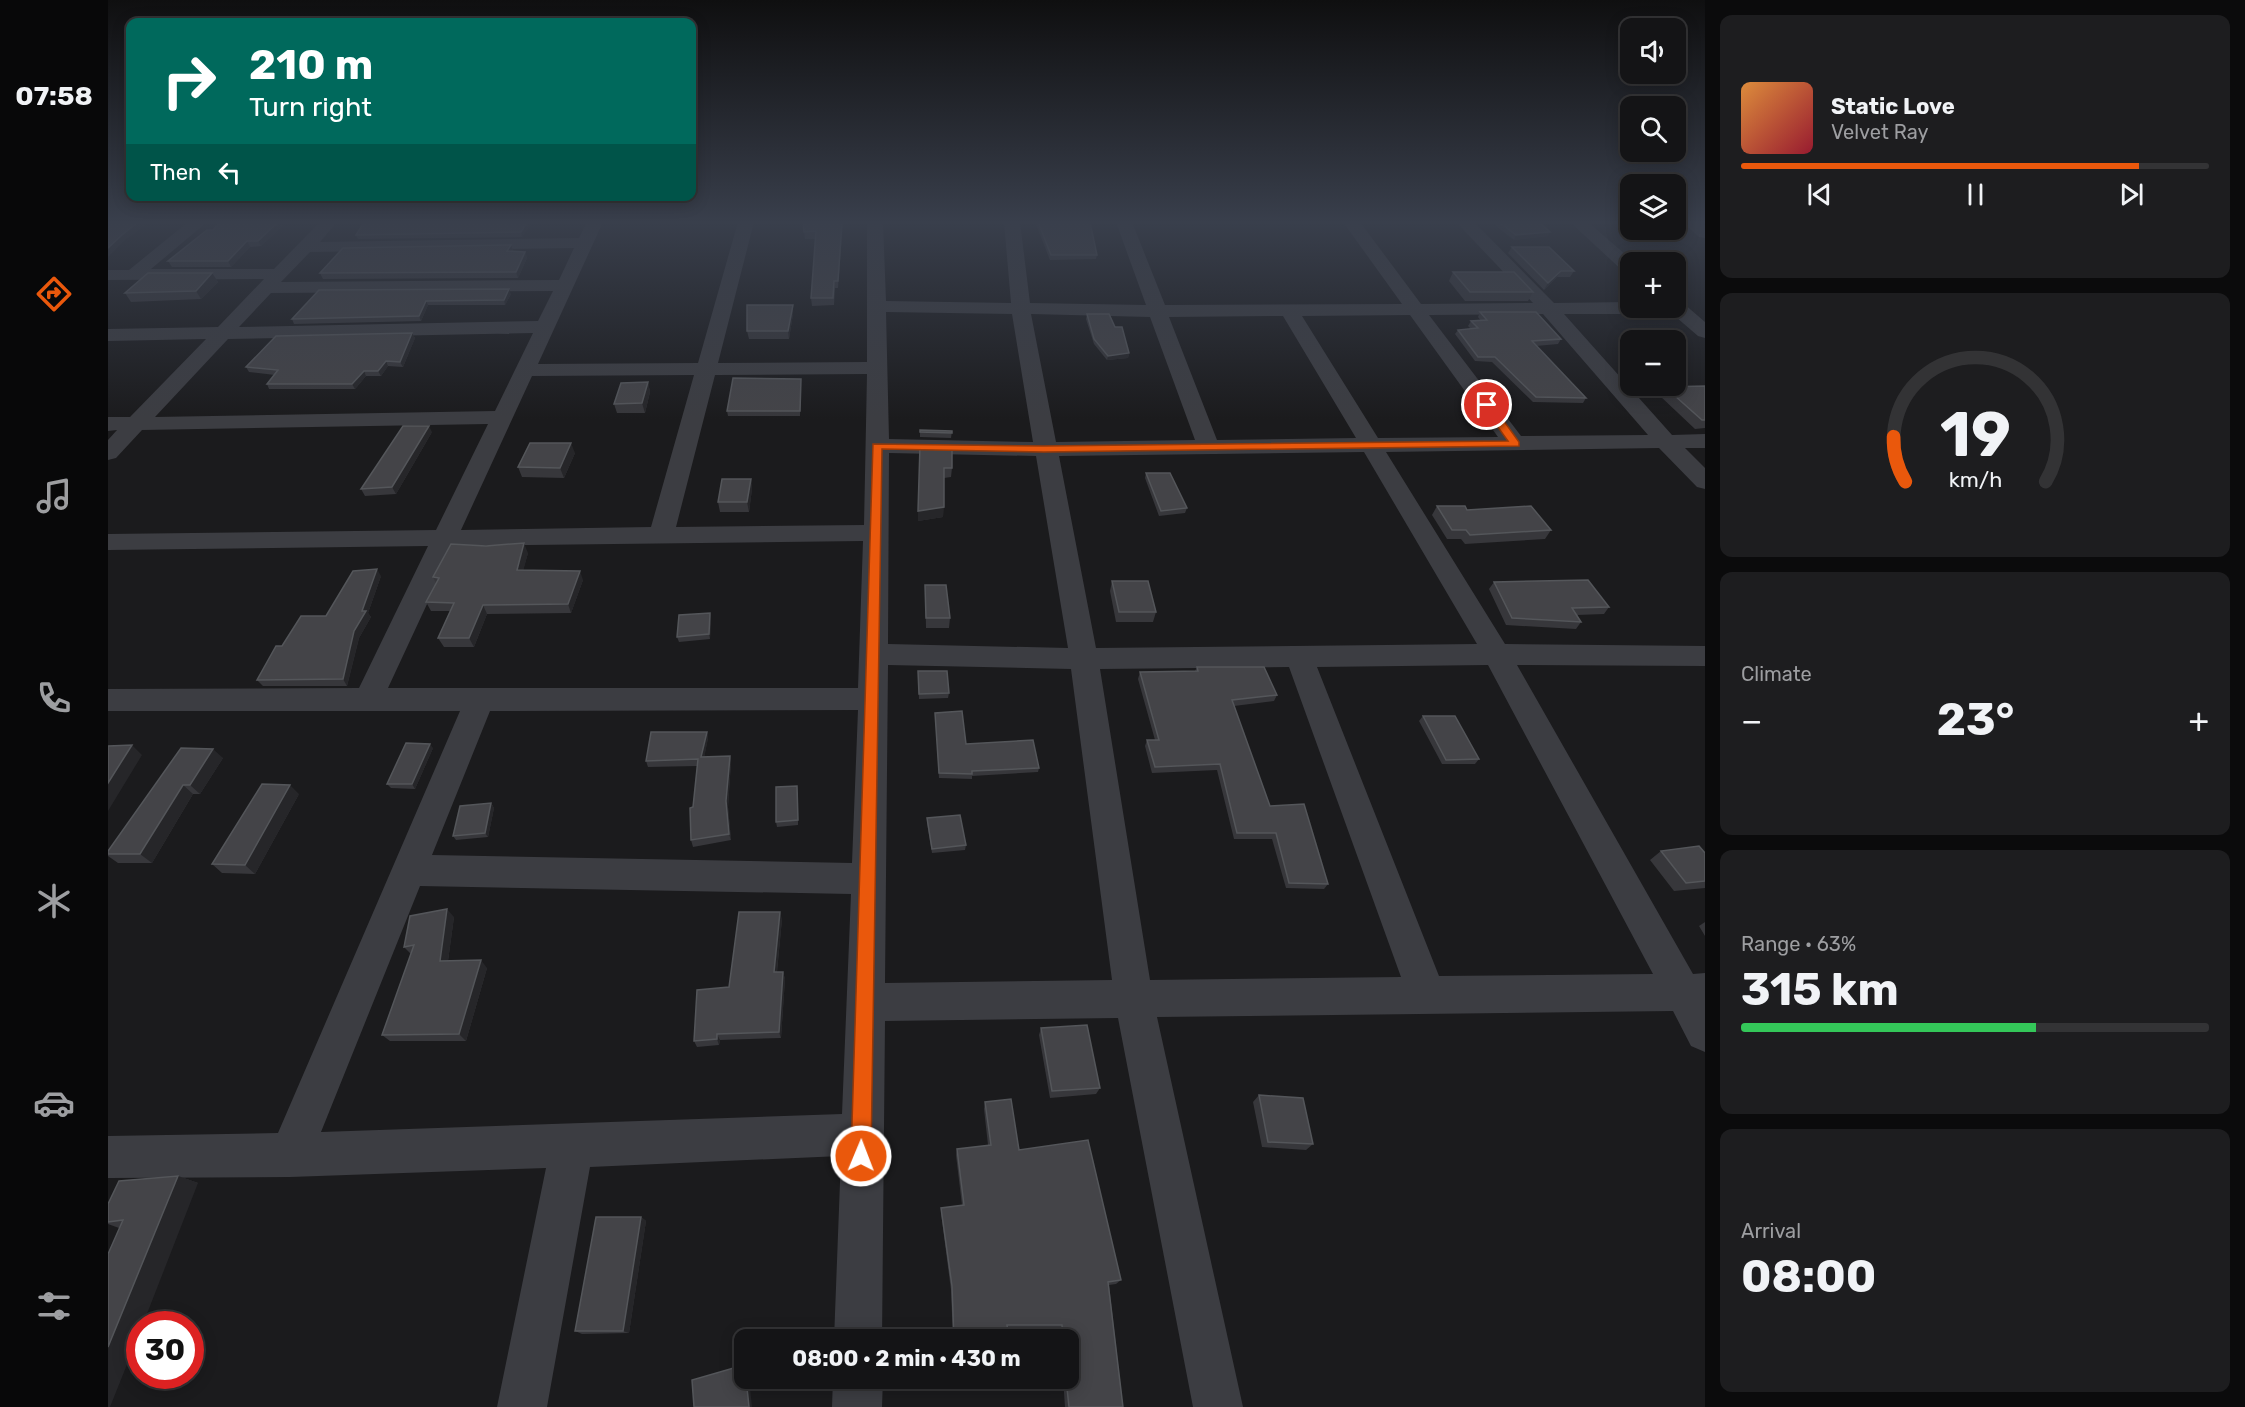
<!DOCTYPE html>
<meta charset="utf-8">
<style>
body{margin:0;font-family:Rubik,sans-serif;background:#1d1d1f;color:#f1f3f6;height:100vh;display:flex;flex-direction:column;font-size:22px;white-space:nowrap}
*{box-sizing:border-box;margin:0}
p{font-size:20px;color:#9d9ea1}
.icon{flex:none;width:33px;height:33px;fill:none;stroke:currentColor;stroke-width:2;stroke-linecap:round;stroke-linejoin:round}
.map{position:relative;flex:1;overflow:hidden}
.side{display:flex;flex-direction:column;gap:15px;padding:15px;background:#0b0b0c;width:540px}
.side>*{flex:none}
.hud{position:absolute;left:18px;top:18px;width:570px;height:183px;border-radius:12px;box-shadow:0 3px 15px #0003,0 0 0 2px #333335;background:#00695c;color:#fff;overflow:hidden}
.buttons{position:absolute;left:1512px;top:18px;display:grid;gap:12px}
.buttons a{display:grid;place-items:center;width:66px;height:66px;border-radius:12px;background:#141416;box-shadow:0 3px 15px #0003,0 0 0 2px #333335;font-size:30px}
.speed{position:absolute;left:18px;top:1311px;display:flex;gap:12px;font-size:30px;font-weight:700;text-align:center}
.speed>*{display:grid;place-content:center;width:78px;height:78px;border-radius:50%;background:#141416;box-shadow:0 3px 15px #0003,0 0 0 2px #333335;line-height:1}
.speed .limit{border:9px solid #d22;background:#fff;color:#111}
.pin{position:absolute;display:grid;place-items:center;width:51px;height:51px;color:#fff;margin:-26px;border:3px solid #fff;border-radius:50%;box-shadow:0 2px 6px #0007}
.me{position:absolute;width:66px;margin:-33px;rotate:1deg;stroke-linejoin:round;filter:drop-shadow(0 0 4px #0008)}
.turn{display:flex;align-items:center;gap:21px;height:126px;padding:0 24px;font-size:27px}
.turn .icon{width:78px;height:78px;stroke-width:2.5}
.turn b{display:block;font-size:42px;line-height:51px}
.then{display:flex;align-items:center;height:57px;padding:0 24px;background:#0003;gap:12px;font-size:22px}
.big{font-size:45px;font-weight:700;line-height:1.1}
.side .widget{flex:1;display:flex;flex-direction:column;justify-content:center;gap:9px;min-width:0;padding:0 21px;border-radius:12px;background:#1d1d1f}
.side .dial{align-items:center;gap:0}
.dial svg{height:156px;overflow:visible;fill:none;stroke:#333335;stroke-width:7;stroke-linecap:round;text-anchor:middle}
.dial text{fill:#f1f3f6;stroke:none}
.song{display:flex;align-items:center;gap:18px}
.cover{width:72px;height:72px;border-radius:9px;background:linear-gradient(135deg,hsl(30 70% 55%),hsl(350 70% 35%))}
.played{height:6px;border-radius:3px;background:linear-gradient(90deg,#ea580c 85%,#333335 85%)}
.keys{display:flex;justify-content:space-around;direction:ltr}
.heat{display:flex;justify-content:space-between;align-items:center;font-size:33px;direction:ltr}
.charge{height:9px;border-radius:4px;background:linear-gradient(90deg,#34c759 63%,#333335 0)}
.trip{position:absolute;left:626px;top:1329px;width:345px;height:60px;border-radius:12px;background:#141416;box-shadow:0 3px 15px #0003,0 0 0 2px #333335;font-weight:700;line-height:60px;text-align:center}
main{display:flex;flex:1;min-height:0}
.menu{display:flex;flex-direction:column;width:108px;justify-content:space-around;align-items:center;background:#080809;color:#9d9ea1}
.menu .icon{width:42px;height:42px}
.menu .on{color:#ea580c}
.menu b{font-size:27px;color:#f1f3f6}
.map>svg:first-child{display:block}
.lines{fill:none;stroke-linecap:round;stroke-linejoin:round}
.minor{fill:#3c3d42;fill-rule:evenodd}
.wall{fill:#37373b}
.shaded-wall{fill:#262629}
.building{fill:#444448;stroke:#54565a;stroke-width:1.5}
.route{fill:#ea580c;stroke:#983908;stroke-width:1.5}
</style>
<main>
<nav class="menu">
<b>07:58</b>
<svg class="icon on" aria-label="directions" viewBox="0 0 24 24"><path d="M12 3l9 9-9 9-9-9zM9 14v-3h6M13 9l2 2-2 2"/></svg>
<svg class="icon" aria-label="music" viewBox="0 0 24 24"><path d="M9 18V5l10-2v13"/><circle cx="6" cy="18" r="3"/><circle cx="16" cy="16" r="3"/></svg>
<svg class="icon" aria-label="phone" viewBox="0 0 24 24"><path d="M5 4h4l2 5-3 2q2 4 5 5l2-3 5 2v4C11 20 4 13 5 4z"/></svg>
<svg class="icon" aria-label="climate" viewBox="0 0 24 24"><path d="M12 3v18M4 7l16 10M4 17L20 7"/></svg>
<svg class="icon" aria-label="car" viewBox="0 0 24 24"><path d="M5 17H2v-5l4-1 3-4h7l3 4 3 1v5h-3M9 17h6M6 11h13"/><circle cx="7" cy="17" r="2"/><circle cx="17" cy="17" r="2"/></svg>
<svg class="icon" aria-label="filters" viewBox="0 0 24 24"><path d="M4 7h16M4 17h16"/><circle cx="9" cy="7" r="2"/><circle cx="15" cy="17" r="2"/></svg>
</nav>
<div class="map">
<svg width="1597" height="1407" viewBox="0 0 1597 1407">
<rect width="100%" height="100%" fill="#1b1b1d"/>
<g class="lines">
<path class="minor" d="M80,222H99L43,269H166L212,222H229L212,242L471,238L479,222H495L430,364L590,363L630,222H646L610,363L759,362V222H775L778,301L903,303L896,222H912L922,303L1038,305L1008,222H1024L1057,305L1294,304L1235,222H1252L1313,304L1425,303L1348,222H1366L1446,303L1522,302V308H1534L1532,312L1525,314H1456L1564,435L1597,434V448H1577L1597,468V489L1589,487L1551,448L1278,452L1397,644L1597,646V666L1409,665L1585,974L1597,973V1052L1583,1046L1565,1011L1049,1017L1135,1407H1085L1010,1018L777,1021L774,1340H726L733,1156L482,1167L439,1407H389L438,1168L182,1177L0,1178V1136L170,1133L352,711H0V689L251,688L320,546L0,550V534L328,530L380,424L34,430L8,458L0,460V440L9,430L0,431V417H22L98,339L0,341V329L110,327L156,279L0,280V270H21ZM466,248L451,280L173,282L202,252ZM445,291L430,321L131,327L163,293ZM778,312L904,314L925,442L781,439ZM923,314L1042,317L1087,440L948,442ZM1435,314L1540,435L1413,436L1321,315ZM1302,315L1390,437L1270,438L1194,316ZM1175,316L1248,438L1109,440L1061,317ZM425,333L387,411L47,417L120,339ZM759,374L756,525L568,527L607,375ZM586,375L543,527L353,530L424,376ZM1256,452L1369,644L988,648L951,456ZM781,453L928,456L960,648L780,644ZM755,541L750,688H280L346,546ZM780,665L963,669L1004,980L777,983ZM1380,665L1545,974L1331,976L1209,667ZM1181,667L1293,977L1042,980L992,669ZM750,710L744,863L324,855L382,711ZM312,886L743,894L734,1114L213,1132Z
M1462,222H1480L1526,262H1522V273L1516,272Z
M1575,222H1594L1597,225V238L1591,237Z
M1568,301L1575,303L1597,322V338L1590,336L1561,311L1559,308H1568Z
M725,1378H775L774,1407H724Z"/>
</g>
<path class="wall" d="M179,222L153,246L142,247L123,267H64L60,261Z
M424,222L414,237L250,239L248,235Z
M695,222H735L730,288H727L726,305L704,306L703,298L708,239H697Z
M927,222H982L989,255L988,259L942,260Z
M1383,222H1431L1440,236L1406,240Z
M403,245L405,251L417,252L419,258L410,278L215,279L212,273Z
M1404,247L1466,271L1462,277H1449L1436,290L1400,253Z
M1345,272L1425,292L1420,301H1357L1341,281Z
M104,273L110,282L93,299L23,302L17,293Z
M211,290L403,294L397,305H320L313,321L186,324L184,319Z
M1372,312L1453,339L1450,344L1428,346L1478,398L1475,403L1425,402L1384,362L1367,361L1347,334L1350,330L1363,329L1360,326L1363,321H1373L1370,317Z
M685,314L681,339H641L639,331Z
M979,314L1007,327L1021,353L1020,358L999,360L986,344L978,319Z
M304,333L307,338L295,367L280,366L273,376H258L247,389H161L159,384L167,375L141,372L138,367Z
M693,379L692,416H620L619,411Z
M540,382L542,392L537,413H509L506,404Z
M1597,386V428L1587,429L1551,395L1557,387Z
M812,430L844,431L843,438L812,437Z
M324,432L288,494L257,496L253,489Z
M812,446L844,468L843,477L836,478L835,517L810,521Z
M467,453L456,478L414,477L410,467Z
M1038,473L1079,508L1077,513L1051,516L1037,478Z
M643,479L644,489L641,512H612L610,502Z
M1329,506L1359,510L1443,530L1437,539L1357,544L1353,539H1339L1324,515Z
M420,553L415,570L475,580L463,613L379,614L366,647H336L330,638L342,611H323L318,602L328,583L325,577Z
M273,576L260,613L263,617L251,638L239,686H155L149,680L174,646L218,616Z
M1004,581L1048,612L1045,622H1008L1002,591Z
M1386,582L1501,607L1496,614L1469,615L1473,622L1468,629L1398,625L1381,589Z
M817,585L842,618L841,628H818Z
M602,613L603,618L602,639L571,642L569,637Z
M1089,667L1169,695L1166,701L1126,706L1162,806L1220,884L1216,889L1178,888L1164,839H1126L1109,770L1044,773L1037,746L1039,740H1047L1030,679L1032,672L1087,671Z
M810,671L841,693L840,698L811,699Z
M827,713L858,744L931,768L930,772L864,776V779L831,778Z
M1315,716L1371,759L1367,764H1334L1311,721Z
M599,732L600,738L596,757L622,756L623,762L620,807L623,840L585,847L583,840L585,807L589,766L540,767L538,761Z
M73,748L115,758L92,794H85L44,863H10L0,856V851Z
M325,748L307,789L283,788L279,784Z
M690,791V825L669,827L668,822Z
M191,794L147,874L114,873L104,864Z
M383,803L386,808L380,837L348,840L345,836Z
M819,818L858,845L857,850L824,853L819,823Z
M1553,851L1597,853V888L1566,891L1542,860Z
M346,917L340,961L379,968L358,1041H282L274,1035L303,954L296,947Z
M674,919L669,972H675L677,979L673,1038L612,1040L611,1045L589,1047L586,1041L621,987Z
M1597,922V936L1591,926Z
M933,1028L992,1088L988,1094L942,1098L931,1035Z
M1151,1095L1205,1144L1198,1150L1154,1147L1145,1102Z
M877,1102L911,1150L1013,1280L1008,1284L1001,1285L1015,1407H957L955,1378H960V1340H951L950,1328H900L901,1340H845L843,1290L833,1213V1208L854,1205L848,1155L849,1149L880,1145L876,1109Z
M70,1176L90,1183L11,1228L0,1224V1204Z
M533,1217L538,1221L521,1333L474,1334L467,1331Z
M847,1378H904V1389L902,1390L847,1391Z"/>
<path class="shaded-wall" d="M30,222H42L17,240L0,257V248L14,235Z
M170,222H179L153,246L150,241Z
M419,222H424L414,237L413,232Z
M734,222H735L730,288V281Z
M1442,232L1440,236L1406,240L1408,235Z
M139,241L142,247L123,267L120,261Z
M403,245L405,251H399Z
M417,252L419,258L410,278L408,272Z
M1453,271L1449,277L1436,290L1440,283Z
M104,273L110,282L93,299L88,291Z
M401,289L403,294L397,305L396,300Z
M318,301L320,305L313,321L311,316Z
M685,305V314L681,339L680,331Z
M304,333L307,338L295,367L292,362Z
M1021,353L1020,358L999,360L1000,356Z
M278,361L280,366L273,376L270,371Z
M256,371L258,376L247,389L244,384Z
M540,382L542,392L537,413L534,403Z
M321,426L324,432L288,494L284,487Z
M463,443L467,453L456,478L452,468Z
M643,479L644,489L641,512L639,502Z
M836,507L835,517L810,521V511Z
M416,543L420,553L413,579L409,570Z
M269,569L273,576L260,613L263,617L251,638L239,686L235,679L246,631Z
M472,571L475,580L463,613L460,604Z
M375,605L379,614L366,647L361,638Z
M602,613L603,618L602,639L601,634Z
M599,732L600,738L595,764L593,757Z
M322,744L325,748L307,789L304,784Z
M24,745L34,755L0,811V783Z
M105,749L115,758L92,794L82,785Z
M622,756L623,762L620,807L623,840L621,834L618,801Z
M75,785L85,794L44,863L32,854Z
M182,785L191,794L147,874L137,865Z
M383,803L386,808L380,837L377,833Z
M339,909L346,917L339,968L332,961Z
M672,912L674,919L668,979L666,972Z
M373,960L379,968L358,1041L351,1034Z
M675,972L677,979L673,1038L671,1032Z
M609,1034L612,1040L611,1045L609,1039Z
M70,1176L90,1183L35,1324H32V1332L2,1407H0V1347Z
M533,1217L538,1221L521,1333L515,1331Z
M638,1378H641L644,1407H641Z"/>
<path class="building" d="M0,222H30L14,235L0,248Z
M112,222H170L150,241H139L120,261H60L99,230H105Z
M256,222H419L413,232L248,235Z
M695,222H734L730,281H726L725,298H703L708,231L696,232Z
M930,222H982L989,255H943Z
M1391,222H1431L1442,232L1408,235Z
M403,245L399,251L417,252L408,272L212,273L235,248Z
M1404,247H1441L1466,271H1453L1440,283Z
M1345,272H1406L1425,292H1362Z
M40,273H104L88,291L17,293Z
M401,289L396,300L318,301L311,316L184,319L211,290Z
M639,305H685L680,331H639Z
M1372,312H1428L1453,339L1424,341L1478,398L1428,397L1387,357H1370L1350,330L1370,328L1363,321L1379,320Z
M979,314H1001L1007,327H1014L1021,353L1000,356L986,339Z
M304,333L292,362L278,361L270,371H256L244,384H159L170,370L138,367L168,336Z
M625,378L693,379L692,411H619Z
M540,382L534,403L506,404L513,383Z
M1597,386V420H1594L1557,387Z
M295,426H321L284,487L253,489Z
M812,430L844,431V433L812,432Z
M422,443H463L452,468L410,467Z
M812,446L844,447V468H836V507L810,511Z
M1038,473H1062L1079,508L1053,511Z
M614,479H643L639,502H610Z
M1329,506H1357L1359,510L1423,506L1443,530L1362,535L1358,530H1344Z
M416,543L409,570L472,571L460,604L375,605L361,638H330L346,603L318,602L331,578L325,577L343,544L378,546Z
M269,569L254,611H258L246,631L235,679L149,680L168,646H174L193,616H218L245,571Z
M1480,580L1501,607L1464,608L1473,622L1404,618L1386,582Z
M1004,581H1040L1048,612H1011Z
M817,585H838L842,618H818Z
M602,613L601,634L569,637L571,615Z
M1089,667H1156L1169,695L1124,700L1162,806L1196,804L1220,884L1181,883L1168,833H1129L1112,764L1047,767L1039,740H1051L1032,672L1090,671Z
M810,671H839L841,693L811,694Z
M854,711L858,744L925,740L931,768L864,771V774L831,773L827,713Z
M1315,716H1347L1371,759L1338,760Z
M543,732H599L593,757L622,756L618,801L621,834L583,840L582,808L585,807L590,759L538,761Z
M298,743L322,744L304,784H279Z
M24,745L0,783V746Z
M73,748L105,749L82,785H75L32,854H0V851Z
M154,784L182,785L137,865L104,864Z
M689,786L690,820L668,822V787Z
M383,803L377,833L345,836L352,806Z
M852,815L858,845L824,849L819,818Z
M1591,846L1597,853V881L1578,883L1553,851Z
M339,909L332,961L373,960L351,1034L274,1035L306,945L296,947L302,916Z
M631,912H672L666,972H675L671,1032L609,1034V1039L586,1041L589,990L621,987Z
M979,1025L992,1088L944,1091L933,1028Z
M1151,1095L1195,1098L1205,1144L1160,1142Z
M903,1099L911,1150L980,1140L1013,1280L1000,1282L1015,1407H961L958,1378H960V1340H955L954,1325H899L901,1340H846L844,1286L833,1208L856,1205L849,1149L883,1145L877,1102Z
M70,1176L0,1347V1254L15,1220L0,1222V1204L11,1181Z
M488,1217H533L515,1331H467Z
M636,1365V1378H638L641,1407H586L584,1380Z
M848,1378H904V1389L848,1390Z"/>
<linearGradient id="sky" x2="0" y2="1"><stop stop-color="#0f0f10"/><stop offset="0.53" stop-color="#393f4c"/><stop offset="1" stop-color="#393f4c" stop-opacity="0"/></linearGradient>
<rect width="1597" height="419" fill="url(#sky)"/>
<path class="route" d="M1379,403H1383L1411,442V446L936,452L774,449L763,1156L760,1163L753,1166L746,1163L743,1156L765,444L936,446L1400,441L1374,405Z"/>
</svg>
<div class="buttons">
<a><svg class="icon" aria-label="sound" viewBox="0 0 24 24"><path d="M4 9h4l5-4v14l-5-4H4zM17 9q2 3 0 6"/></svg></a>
<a><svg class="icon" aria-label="search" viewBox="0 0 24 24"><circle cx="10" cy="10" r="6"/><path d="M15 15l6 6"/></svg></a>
<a><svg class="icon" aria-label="layers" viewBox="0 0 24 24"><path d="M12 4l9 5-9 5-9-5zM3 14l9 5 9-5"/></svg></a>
<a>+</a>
<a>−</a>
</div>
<div class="speed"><div class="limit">30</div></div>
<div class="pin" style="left:1379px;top:405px;background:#d93025"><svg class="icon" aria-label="arrive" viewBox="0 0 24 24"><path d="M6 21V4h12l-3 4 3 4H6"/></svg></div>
<svg class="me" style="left:753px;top:1156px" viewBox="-20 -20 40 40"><circle r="17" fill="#ea580c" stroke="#fff" stroke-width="3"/><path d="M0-11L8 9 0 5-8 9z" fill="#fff"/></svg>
<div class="trip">08:00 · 2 min · 430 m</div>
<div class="hud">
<div class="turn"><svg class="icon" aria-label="right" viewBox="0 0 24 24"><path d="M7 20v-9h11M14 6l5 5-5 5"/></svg><div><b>210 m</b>Turn right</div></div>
<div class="then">Then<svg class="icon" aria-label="left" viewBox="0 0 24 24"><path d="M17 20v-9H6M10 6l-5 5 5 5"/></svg></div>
</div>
</div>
<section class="side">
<div class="widget">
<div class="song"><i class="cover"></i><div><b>Static Love</b><p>Velvet Ray</p></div></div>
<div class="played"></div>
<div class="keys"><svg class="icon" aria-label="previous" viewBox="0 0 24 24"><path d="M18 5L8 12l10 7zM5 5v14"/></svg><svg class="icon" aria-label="pause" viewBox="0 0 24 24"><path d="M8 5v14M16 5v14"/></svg><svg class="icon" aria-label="next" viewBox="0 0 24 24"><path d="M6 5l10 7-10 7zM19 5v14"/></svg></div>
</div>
<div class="widget dial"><svg viewBox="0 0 100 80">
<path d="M14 69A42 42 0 1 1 86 69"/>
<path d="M14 69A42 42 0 0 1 8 46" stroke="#ea580c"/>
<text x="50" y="56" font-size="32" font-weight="700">19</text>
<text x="50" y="72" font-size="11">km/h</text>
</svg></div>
<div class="widget"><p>Climate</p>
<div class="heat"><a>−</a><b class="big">23°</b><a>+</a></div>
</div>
<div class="widget"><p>Range · 63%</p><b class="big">315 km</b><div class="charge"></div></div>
<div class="widget"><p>Arrival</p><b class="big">08:00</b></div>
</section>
</main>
